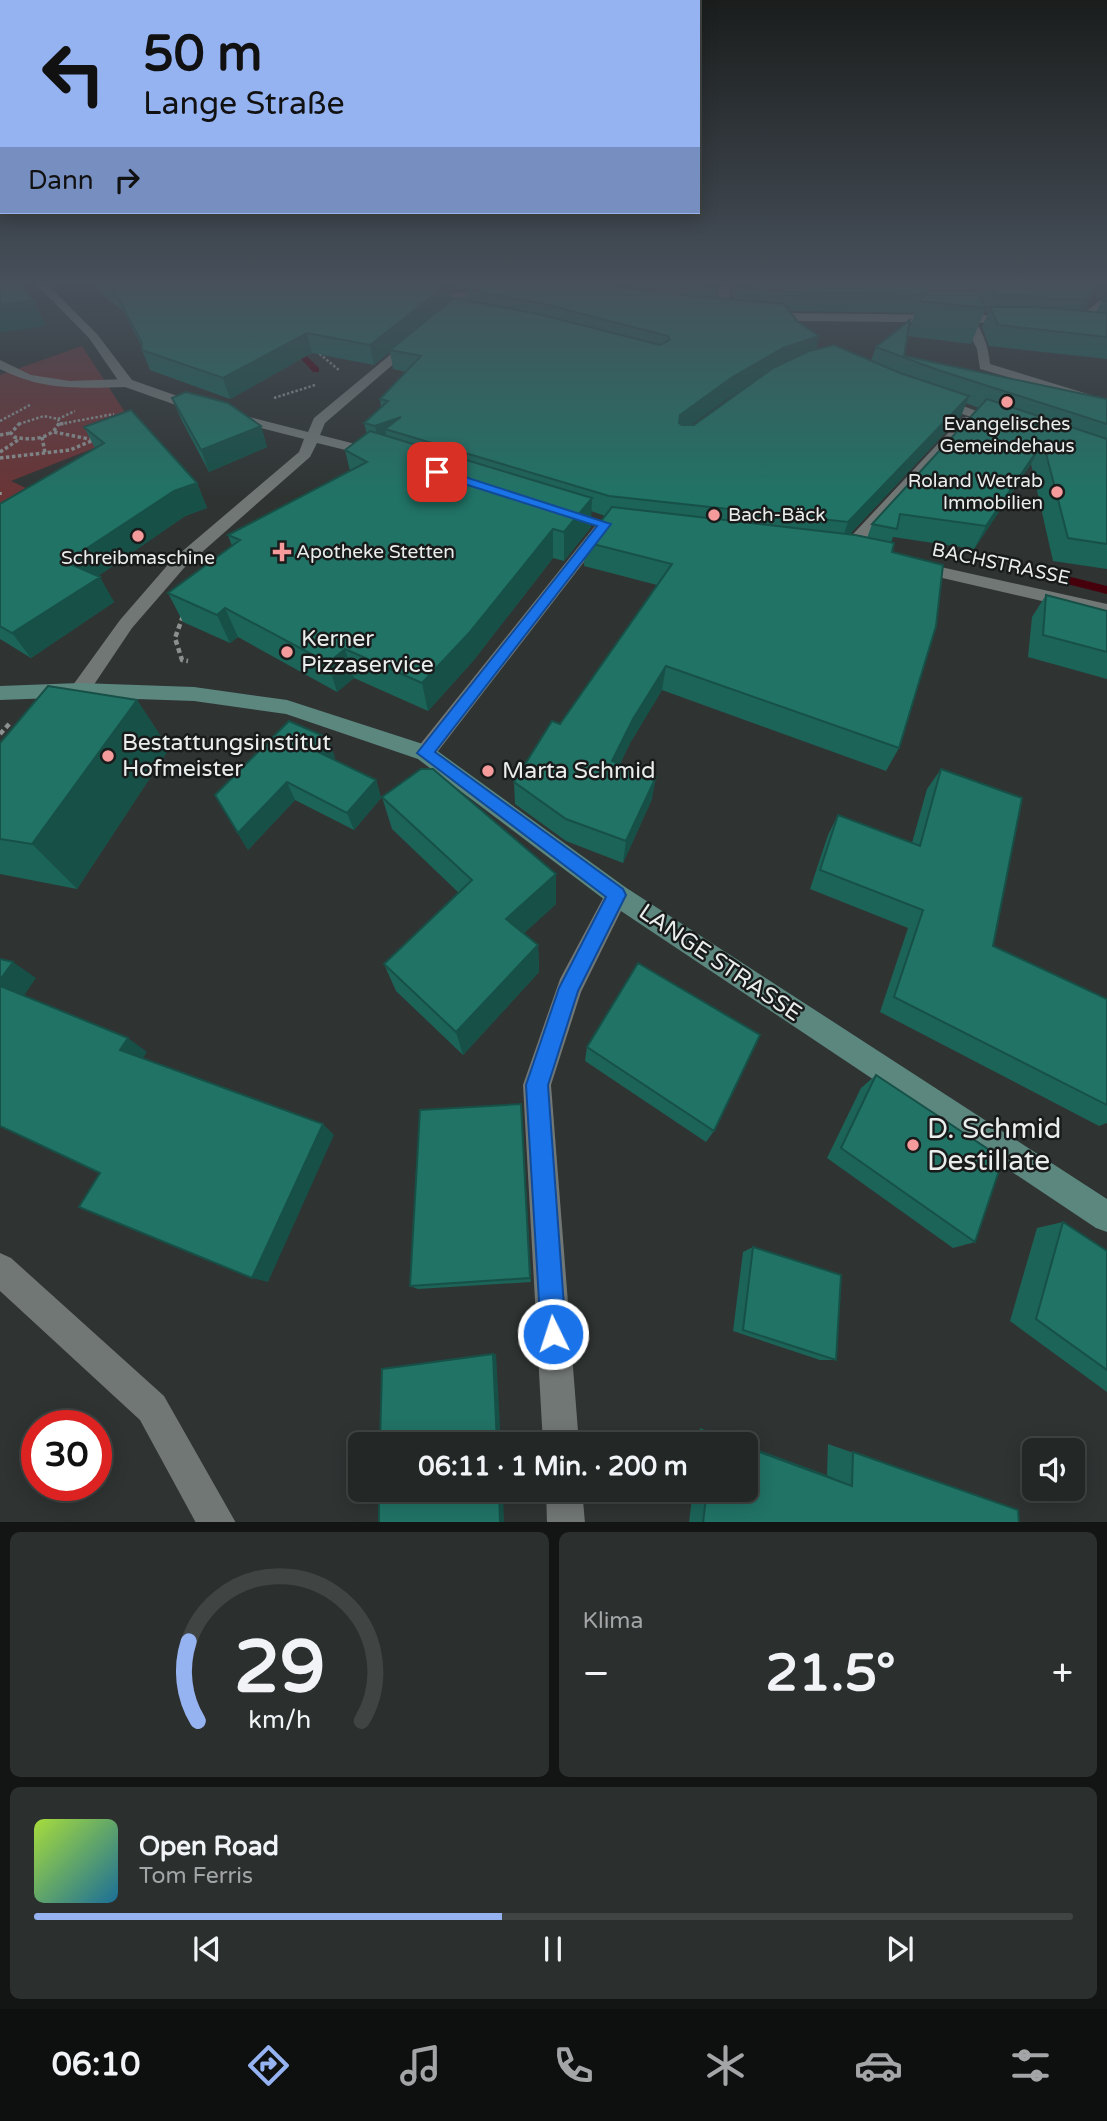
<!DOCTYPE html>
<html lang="de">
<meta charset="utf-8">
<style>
body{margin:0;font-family:"Varela Round",sans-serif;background:#2b2f2e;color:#f1f3f6;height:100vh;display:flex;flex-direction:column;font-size:26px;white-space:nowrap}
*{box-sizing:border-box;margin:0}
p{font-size:23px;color:#a3a5a7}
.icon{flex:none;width:38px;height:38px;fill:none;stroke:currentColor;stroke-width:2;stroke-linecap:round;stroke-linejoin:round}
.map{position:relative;height:1522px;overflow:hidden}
.panel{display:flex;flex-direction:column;gap:10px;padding:10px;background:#131515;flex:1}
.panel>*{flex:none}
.guide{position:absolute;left:0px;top:0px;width:700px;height:214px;box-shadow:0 4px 18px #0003,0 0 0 2px #404443;background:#95b2f1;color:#111;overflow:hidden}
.fabs{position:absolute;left:1022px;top:1438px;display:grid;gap:14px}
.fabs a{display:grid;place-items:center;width:63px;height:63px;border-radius:10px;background:#232726;box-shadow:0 4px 18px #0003,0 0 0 2px #404443;font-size:35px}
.speed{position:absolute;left:21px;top:1410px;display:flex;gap:14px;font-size:35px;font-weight:700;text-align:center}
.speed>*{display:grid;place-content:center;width:91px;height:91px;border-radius:50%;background:#232726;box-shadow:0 4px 18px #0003,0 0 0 2px #404443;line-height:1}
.speed .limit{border:10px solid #d22;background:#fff;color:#111}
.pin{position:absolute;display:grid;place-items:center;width:60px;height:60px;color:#fff;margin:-30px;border-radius:14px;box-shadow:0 4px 10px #0006}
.me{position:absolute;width:77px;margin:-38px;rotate:356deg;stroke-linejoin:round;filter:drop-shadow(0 0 5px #0008)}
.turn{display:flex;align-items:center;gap:24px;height:147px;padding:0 28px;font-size:32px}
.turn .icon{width:91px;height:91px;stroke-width:2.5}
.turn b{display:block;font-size:49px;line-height:60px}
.then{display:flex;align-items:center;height:66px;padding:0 28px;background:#0003;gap:14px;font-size:26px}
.big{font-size:52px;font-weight:700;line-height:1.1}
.panel .tile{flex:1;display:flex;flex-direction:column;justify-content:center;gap:10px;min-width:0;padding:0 24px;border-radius:10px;background:#2b2f2e}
.panel .dial{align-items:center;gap:0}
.dial svg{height:182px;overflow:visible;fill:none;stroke:#404443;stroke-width:7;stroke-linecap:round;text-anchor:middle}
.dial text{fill:#f1f3f6;stroke:none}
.song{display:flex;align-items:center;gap:21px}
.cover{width:84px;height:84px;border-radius:10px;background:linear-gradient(135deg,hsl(80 70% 55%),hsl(200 70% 35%))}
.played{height:7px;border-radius:4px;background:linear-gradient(90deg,#95b2f1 45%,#404443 45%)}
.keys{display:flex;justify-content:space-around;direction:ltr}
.heat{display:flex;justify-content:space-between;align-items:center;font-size:38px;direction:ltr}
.panel .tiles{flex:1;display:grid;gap:10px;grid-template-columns:1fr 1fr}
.tile:last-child{grid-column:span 2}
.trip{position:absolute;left:348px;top:1432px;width:410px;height:70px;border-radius:10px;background:#232726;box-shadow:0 4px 18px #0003,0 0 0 2px #404443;font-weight:700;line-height:70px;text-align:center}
.dock{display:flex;height:112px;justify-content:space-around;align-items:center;background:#0e100f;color:#a3a5a7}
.dock .icon{width:49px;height:49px}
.dock .current{color:#95b2f1}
.dock b{font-size:32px;color:#f1f3f6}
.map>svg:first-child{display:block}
.green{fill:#6a3436}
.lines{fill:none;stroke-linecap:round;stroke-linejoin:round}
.stream{fill:#45000c;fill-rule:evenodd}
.path-far2{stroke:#8c9190;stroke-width:2.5;stroke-dasharray:2.5 2;stroke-linecap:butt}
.path-far1{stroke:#8c9190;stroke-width:3.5;stroke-dasharray:3.5 2.5;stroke-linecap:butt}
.path{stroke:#8c9190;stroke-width:4.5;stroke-dasharray:5 3.5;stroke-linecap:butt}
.lane{fill:#717775;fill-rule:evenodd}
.street{fill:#717775;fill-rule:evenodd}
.secondary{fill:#5c877f;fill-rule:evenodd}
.wall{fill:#1c6358;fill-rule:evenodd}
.shaded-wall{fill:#175047}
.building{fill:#217366;stroke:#175047;stroke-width:2}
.route{fill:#1a73e8;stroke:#114b97;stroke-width:2}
.poi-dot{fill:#f59b9b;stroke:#191b1b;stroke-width:2.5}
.labels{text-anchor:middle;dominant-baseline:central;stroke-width:5;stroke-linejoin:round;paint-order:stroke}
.far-poi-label{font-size:19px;fill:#e9edec;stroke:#191b1b}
.far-street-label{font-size:19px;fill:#e9edec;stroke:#191b1b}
.poi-label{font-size:23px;fill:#e9edec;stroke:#191b1b;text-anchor:start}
.street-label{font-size:23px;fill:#e9edec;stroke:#191b1b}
.near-poi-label{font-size:28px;fill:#e9edec;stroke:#191b1b;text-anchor:start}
</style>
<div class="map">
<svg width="1107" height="1523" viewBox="0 0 1107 1523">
<rect width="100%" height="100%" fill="#2f3433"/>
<path class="green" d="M82,346L137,431L11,481L41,495L0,524V375Z"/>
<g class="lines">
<path class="stream" d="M291,341L319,368V372H313L288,345L287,343Z
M1039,569L1107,586V594L1035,576V570Z"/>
<path class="path-far2" d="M316,351L339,370
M274,398L315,385
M58,419L75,411
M0,421L30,405
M19,424L44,416L58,419L60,424
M60,424L114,414"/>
<path class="path-far1" d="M20,423L11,433L14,437C31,441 52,439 59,423
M60,424L67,423
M54,432L94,440
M0,435L11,433
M42,437L45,453
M0,452L18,440
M0,458L70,450L96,439
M0,492V495"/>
<path class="path" d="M183,616L175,638L182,660L188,661
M0,734L11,722"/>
<path class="lane" d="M719,283H729L730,312L724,315L718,312Z
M431,291L470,293L475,296L470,299L427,296V292Z
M967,315C981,322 989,348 990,364L1091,395L1084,399L980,369L977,349L961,318Z
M0,360L31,375L70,381L127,379L133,383L127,387C80,388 43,391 0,369Z"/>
<path class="street" d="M35,283H46L97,334L132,380L203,405V411H193L122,386L89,338Z
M1107,295V304L1088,321L1086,328H1078V318Z
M767,313L983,315L1014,317L1020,320L1014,323L798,321L763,318V314Z
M408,340L418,343L325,423L320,435L383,451V457L378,458L317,443L310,457L184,568L132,628L87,695H73L70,690L73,685L120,620L172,560L299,452L304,439L225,419V413L230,412L308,432L314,418Z
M936,396L1009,423L1002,427L973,417V423L852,556H840L838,552L840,548L963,417H971L931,403V397Z
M601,524L607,526L609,529L607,532L432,759L425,761L418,759L415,753L418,747L595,526Z
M914,561L1107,604V616L908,570L906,566Z
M617,884L625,887L629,895L581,992L551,1085L579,1444H543L523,1085L560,979L609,887Z
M0,1253L11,1258L164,1396L236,1523H196L140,1420L0,1291Z
M546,1489H582L585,1523H547Z"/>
<path class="secondary" d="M80,683L194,687L287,700L432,747L625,887L1107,1199V1232L1096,1228L609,903L418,759L286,714L194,701L80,697L0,700V686Z"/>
</g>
<path class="wall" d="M88,283H719L717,298L732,299V283H1091L1086,308L1083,311L1096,312L1102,301L1107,296V359L989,346L982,327L988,313L985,310L971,344L907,336L904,356L1107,399V569L1053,561L1031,464L974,549L893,537L891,543L892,552L899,748L886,771L662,690L630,743L620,764L652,799L623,863L566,841L515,804L514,782L560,724L657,585L584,566L585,542L605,516L591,511V527L564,561L553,558L473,661L428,711L354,678L337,692L238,637L230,643L183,622L168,593L232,546L228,535L350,471L345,450L367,434L364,423L381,407L380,399L406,372L393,369L390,352L374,365L312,353L230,399L150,370L142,350V347L123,311ZM451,290H465L466,300L452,299ZM789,311L915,313L907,336L876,347L871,361L816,349L819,336L797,321ZM747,386L694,425H691L728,398ZM966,403L979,408L872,524L867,538L849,535L961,416Z
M1098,283H1107L1096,300L1097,285Z
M172,398L261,426L267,447L209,472L181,419Z
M84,427L197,483L207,508L185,516L98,576L114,602L31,658L0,639V504L95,448Z
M1046,595L1107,611V679L1028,657L1032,617Z
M137,700L169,749L77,889L0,874V743Z
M335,757L333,759L376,780L381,798L354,830L295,800L248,850L215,795Z
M941,769L993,946L1107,999V1123L1099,1126L880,1012L908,928L810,889L828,835L838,815L912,843L927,789Z
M382,797L556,874V904L524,933L538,945L539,972L463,1055L396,991L384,964L459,893L392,829Z
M587,1047L714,1131L706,1142L585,1061Z
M876,1075L975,1242L953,1248L827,1158L861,1088Z
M522,1115L531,1282L418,1289L410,1286Z
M1063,1222L1107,1251V1392L1010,1321L1037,1228Z
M753,1247L836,1360H820L733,1331L743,1252Z
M700,1428L742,1444H698Z
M828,1444L1018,1510L1019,1523H689L693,1489H746L827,1475Z"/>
<path class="shaded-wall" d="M449,283H451L452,301L390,350V352L374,365L370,345Z
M464,283H474L465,290Z
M1105,283H1107V293L1096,300Z
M1096,289L1086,308L1074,319L1084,300Z
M33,300L46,326L0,333V305Z
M307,333L312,353L230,399L223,378Z
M819,336L814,355L779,368L728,398L677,435L680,415L731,378L783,348Z
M969,396L961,416L841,543L848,522Z
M401,417L385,429L388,443L379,446L375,426Z
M261,426L267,447L209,472L201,450Z
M1043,442L1031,464L974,549L986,526Z
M197,483L207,508L185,516L82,587L66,562L174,491Z
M592,498L591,527L564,561V532Z
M553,529V558L473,661L428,711L422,683Z
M100,577L114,602L31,658L12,633Z
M225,608L238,637L230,643L217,615Z
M345,649L354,678L337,692L328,663Z
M666,666L662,690L630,743L610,784L612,761L633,719Z
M137,700L169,749L77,889L32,844Z
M328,738L335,757L324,769L316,751Z
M656,777L652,799L623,863L626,841Z
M376,780L381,798L354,830L347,813Z
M287,782L295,800L248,850L238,833Z
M556,874V904L509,947L506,919Z
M538,945L539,972L463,1055L456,1032Z
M13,962L36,978L21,1000L0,986V980Z
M128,1038L147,1052L139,1064L120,1050Z
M521,1104L522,1115L531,1282L530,1278Z
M323,1124L334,1135L268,1282L252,1278Z
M493,1354H496L501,1444H497Z
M700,1428L742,1444H736L713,1435Z
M746,1445L827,1475L852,1486L746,1447Z
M499,1489H503L504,1523H500Z"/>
<path class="building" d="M0,283H18L33,300L0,305Z
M103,283H449L370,345L307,333L223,378L142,350V343L115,292Z
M472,283H590L675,294L784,304L797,321L819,336L783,348L731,378L680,415L679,423L682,425H694L773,368L809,351L834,345L900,373L969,396L848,522L609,496L385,429L401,417L375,426L364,423L388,401L380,399L421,356L390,350L454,298L538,314L660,345L670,340L668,336L540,303L465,289Z
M698,283H719V286Z
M736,283H965L974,291H929L926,294L787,292L736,287Z
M984,283H1091L1096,289L1084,300L998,295Z
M929,291H977L986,308L919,301Z
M1107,296V302L1102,301Z
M990,307H1035L1107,313V337L998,325Z
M910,320L904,356L1107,399V424L938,370L876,347Z
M186,392L228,403L261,426L201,450L172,398Z
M987,399L1107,439V544L1068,538L1043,442L986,526L900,514L897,529L872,524Z
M131,410L197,483L174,491L66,562L100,577L12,633L0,626V504L104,443L84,427Z
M370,431L592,498L564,532L553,529L470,632L422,683L345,649L328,663L225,608L217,615L168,593L240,540L228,535L367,462L345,450Z
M612,507L855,535L894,543L892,552L943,565L936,626L899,748L666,666L633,719L612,761L656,777L626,841L566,819L514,782L552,721L560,724L672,564L585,542Z
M1046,595L1107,611V652L1043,635Z
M48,686L137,700L32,844L0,839V743Z
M289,721L328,738L316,751L376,780L347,813L287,782L238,833L215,795Z
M421,769H433L556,874L506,919L538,945L456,1032L384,964L472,880L382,797Z
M941,769L1022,798L993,946L1107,999V1105L894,997L923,910L820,870L838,815L920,846Z
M0,959L13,962L0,980Z
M638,963L760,1035L714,1131L587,1047Z
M0,986L128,1038L120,1050L323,1124L252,1278L79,1207L100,1173L0,1126Z
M876,1075L1003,1159L975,1242L841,1148Z
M521,1104L530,1278L410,1286L420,1110Z
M1063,1222L1107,1251V1370L1036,1319Z
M753,1247L841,1275L836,1360L743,1330Z
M493,1354L497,1444H380L382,1369Z
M713,1435L736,1444H712Z
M746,1447L852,1486L853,1452L1018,1510L1019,1523H703L707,1489H746Z
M379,1489H499L500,1523H379Z"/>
<linearGradient id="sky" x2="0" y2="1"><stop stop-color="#1a1d1c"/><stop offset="0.57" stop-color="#47505b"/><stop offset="1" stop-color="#47505b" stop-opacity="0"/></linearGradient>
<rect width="1107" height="496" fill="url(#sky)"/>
<path class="route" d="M437,468L611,524L435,752L623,889L626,895L578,991L548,1085L566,1334L562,1342L553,1346L544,1342L541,1334L526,1085L559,988L606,897L417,753L597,526L433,474L431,472Z"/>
<g class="poi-dot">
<circle cx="1007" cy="402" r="7"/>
<circle cx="1057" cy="492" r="7"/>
<circle cx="714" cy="515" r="7"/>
<circle cx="138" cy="536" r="7"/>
<path d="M278.5 541.5h7v7h7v7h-7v7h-7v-7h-7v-7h7z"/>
<circle cx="287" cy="652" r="7"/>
<circle cx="108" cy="756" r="7"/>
<circle cx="488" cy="771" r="7"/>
<circle cx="913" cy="1145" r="7"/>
</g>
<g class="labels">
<g class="far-poi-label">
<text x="1007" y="424">Evangelisches<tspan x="1007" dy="22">Gemeindehaus</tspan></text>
<text x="1043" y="481" text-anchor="end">Roland Wetrab<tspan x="1043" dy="22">Immobilien</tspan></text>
<text x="728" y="515" text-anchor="start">Bach-Bäck</text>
<text x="296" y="552" text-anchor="start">Apotheke Stetten</text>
<text x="138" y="558">Schreibmaschine</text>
</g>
<g class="far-street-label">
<text transform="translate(1001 564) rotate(12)">BACHSTRASSE</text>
</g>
<g class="poi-label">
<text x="301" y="639">Kerner<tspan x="301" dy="26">Pizzaservice</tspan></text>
<text x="122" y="743">Bestattungsinstitut<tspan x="122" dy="26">Hofmeister</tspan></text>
<text x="502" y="771">Marta Schmid</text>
</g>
<g class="street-label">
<text transform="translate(720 963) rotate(34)">LANGE STRASSE</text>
</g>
<g class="near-poi-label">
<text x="927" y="1129">D. Schmid<tspan x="927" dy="32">Destillate</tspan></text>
</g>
</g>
</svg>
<div class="fabs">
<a><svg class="icon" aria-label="sound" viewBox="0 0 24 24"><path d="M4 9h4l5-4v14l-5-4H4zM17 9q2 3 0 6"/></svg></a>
</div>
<div class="speed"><div class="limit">30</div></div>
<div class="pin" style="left:437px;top:472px;background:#d93025"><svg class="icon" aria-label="arrive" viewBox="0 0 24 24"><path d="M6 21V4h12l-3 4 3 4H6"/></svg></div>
<svg class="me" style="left:553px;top:1334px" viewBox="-20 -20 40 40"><circle r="17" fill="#1a73e8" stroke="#fff" stroke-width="3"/><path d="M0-11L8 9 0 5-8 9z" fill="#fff"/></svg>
<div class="trip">06:11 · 1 Min. · 200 m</div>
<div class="guide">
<div class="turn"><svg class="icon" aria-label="left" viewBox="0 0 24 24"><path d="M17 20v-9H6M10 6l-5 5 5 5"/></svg><div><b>50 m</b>Lange Straße</div></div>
<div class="then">Dann<svg class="icon" aria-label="right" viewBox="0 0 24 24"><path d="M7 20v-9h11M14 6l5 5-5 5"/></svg></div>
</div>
</div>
<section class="panel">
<div class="tiles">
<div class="tile dial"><svg viewBox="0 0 100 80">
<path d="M14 69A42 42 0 1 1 86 69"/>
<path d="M14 69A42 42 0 0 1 10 34" stroke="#95b2f1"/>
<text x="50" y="56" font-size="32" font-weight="700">29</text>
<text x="50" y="72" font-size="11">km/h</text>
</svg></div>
<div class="tile"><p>Klima</p>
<div class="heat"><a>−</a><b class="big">21.5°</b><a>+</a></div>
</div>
<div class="tile">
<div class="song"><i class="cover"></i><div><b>Open Road</b><p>Tom Ferris</p></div></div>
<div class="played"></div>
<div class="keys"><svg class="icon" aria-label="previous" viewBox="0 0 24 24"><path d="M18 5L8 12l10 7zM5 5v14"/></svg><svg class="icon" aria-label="pause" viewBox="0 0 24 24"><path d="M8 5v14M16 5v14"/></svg><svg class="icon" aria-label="next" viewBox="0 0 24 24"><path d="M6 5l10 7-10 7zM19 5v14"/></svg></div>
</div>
</div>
</section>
<nav class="dock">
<b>06:10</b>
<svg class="icon current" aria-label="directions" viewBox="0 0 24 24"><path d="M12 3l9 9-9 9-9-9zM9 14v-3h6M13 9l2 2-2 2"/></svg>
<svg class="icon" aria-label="music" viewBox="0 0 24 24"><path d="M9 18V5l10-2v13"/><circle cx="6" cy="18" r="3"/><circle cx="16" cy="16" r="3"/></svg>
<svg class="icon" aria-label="phone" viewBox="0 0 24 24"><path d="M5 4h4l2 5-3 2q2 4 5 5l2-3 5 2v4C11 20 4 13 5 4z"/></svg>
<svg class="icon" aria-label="climate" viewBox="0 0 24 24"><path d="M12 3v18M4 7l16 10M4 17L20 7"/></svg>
<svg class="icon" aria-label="car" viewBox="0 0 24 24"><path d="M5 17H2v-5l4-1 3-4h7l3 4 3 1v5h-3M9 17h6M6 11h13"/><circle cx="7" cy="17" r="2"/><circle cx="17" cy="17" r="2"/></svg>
<svg class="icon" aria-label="filters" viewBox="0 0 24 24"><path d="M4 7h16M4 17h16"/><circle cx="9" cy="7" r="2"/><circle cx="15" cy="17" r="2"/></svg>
</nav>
